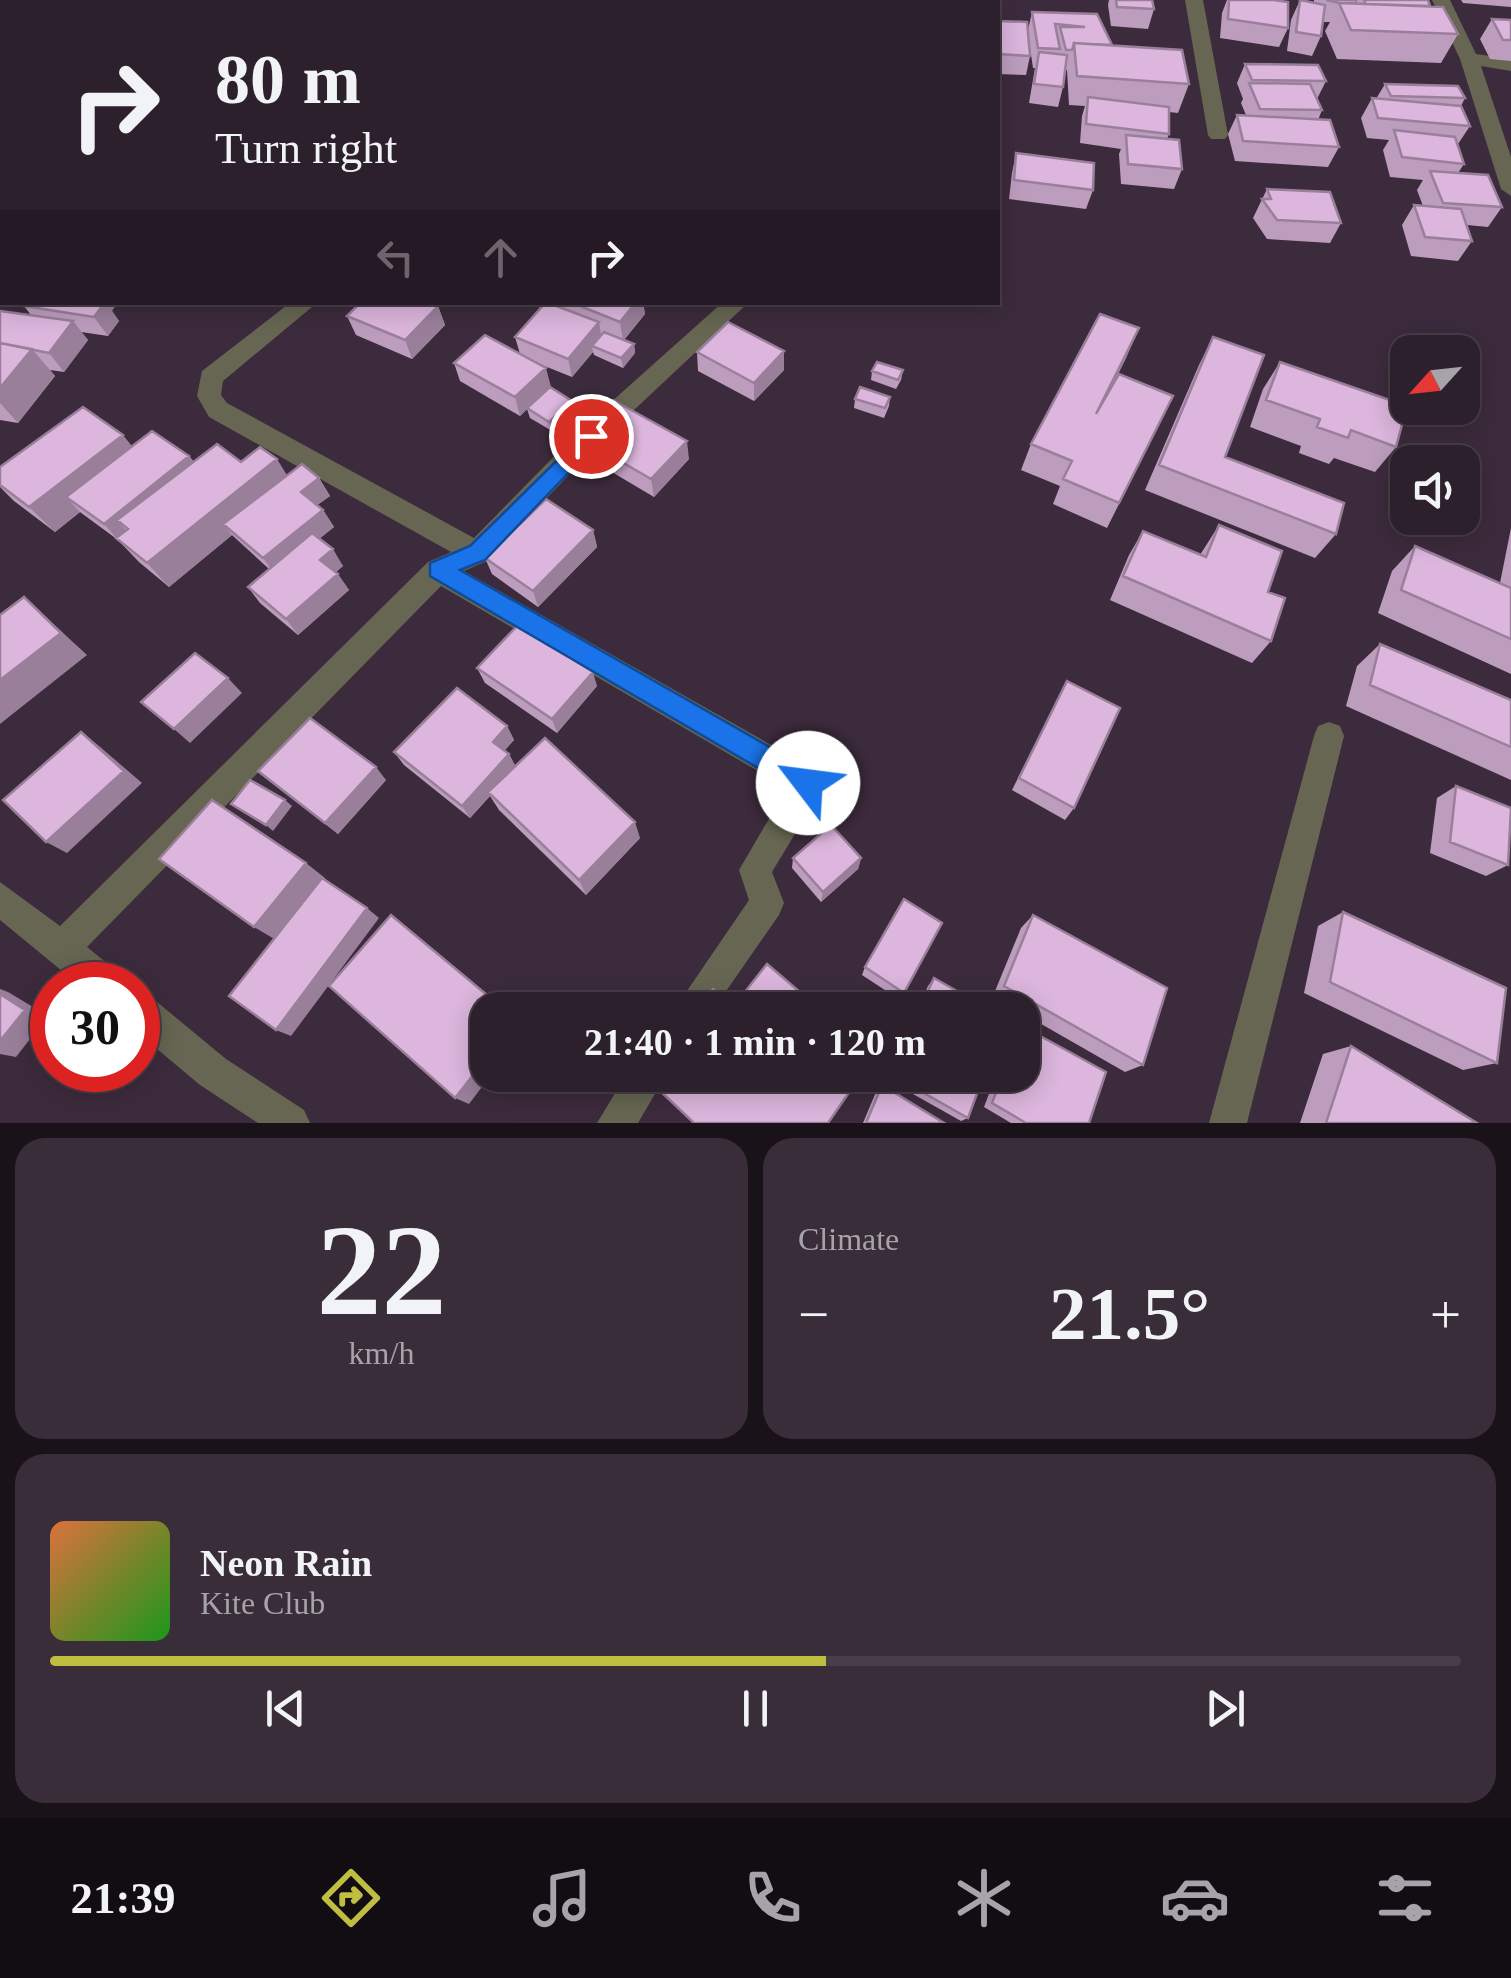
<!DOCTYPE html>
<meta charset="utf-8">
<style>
body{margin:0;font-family:"Times New Roman",serif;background:#392d39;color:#f1f3f6;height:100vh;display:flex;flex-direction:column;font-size:38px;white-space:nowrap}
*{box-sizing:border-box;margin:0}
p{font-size:32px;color:#a7a3aa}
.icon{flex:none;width:55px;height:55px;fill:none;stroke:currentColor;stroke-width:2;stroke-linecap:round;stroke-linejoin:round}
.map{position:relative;height:1123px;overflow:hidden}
.panel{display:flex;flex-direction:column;gap:15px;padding:15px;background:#191219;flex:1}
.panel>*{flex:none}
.hud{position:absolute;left:0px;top:0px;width:1000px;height:305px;box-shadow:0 5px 25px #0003,0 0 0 2px #483e49;background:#2d202d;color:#f1f3f6;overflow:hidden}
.needle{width:65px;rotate:243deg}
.tools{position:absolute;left:1390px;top:335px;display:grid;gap:20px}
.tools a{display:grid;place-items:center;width:90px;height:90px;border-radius:20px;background:#2d202d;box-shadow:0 5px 25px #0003,0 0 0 2px #483e49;font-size:50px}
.speed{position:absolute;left:30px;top:962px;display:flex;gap:20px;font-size:50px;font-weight:700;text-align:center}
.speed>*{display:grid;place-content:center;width:130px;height:130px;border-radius:50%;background:#2d202d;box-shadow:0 5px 25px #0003,0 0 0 2px #483e49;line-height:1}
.speed .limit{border:15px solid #d22;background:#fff;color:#111}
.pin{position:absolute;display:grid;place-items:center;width:85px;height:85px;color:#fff;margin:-42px;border:5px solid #fff;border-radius:50%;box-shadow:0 2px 10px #0007}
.me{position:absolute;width:110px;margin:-55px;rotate:300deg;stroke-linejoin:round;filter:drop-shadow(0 0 8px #0008)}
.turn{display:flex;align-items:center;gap:35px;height:210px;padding:0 50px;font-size:45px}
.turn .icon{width:130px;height:130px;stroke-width:2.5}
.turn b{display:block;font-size:70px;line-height:85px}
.lanes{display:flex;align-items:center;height:95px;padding:0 50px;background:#0003;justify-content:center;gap:50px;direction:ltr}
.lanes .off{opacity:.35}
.big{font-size:75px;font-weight:700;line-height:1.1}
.panel .tile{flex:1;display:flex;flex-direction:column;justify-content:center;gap:15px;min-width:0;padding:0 35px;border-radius:30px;background:#392d39}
.panel .dial{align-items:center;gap:0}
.dial b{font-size:130px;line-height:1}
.song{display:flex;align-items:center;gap:30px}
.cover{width:120px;height:120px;border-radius:15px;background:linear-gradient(135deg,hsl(20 70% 55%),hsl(120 70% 35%))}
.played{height:10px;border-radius:5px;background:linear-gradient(90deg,#c0be40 55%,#483e49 55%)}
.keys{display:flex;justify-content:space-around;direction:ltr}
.heat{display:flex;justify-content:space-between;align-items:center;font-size:55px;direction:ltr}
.panel .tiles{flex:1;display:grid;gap:15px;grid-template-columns:1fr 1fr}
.tile:last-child{grid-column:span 2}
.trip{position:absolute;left:470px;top:992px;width:570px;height:100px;border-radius:30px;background:#2d202d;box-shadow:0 5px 25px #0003,0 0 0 2px #483e49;font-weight:700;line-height:100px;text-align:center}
.dock{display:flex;height:160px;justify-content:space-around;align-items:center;background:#120d12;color:#a7a3aa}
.dock .icon{width:70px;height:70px}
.dock .selected{color:#c0be40}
.dock b{font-size:45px;color:#f1f3f6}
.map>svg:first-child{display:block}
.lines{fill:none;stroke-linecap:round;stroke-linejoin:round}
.minor{fill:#666652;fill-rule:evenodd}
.wall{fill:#bd9dbe}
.shaded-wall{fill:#9a7f9b}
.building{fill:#dcb6dd;stroke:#9a7f9b;stroke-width:2.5}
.route{fill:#1a73e8;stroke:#114b97;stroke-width:2.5}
</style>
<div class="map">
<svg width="1511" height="1123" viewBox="0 0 1511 1123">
<rect width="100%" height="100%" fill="#3c2b3c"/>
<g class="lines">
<path class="minor" d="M13,0H33L35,2H15Z
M1185,0H1203L1228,135L1225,139H1211L1208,135Z
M1432,0H1450L1476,54L1511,59V71L1481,66L1511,157V196L1501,189L1460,59Z
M2,185V199L0,200V186Z
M291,302H318L223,381L221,395L227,403L474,538L582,428L723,302H749L600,442L487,561L464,571L819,772L824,783L819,794L772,872L784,903L779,915L713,1010H674L749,900L739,870L787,788L441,586L87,947L119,973L124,985H79L0,920V882L60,926L428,562L451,552L209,417L197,396L202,371Z
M1329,722L1340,726L1344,736L1247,1123H1209L1314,736L1318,726Z
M138,992L151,997L226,1059L304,1110L310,1123H258L200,1085L138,1033Z
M626,1075H666L638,1123H597Z"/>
</g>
<path class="wall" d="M83,0H127L124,2H96Z
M332,0H362L359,2H339Z
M862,0H917V2H866Z
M1109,0H1152L1154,9L1148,29L1111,26L1108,5Z
M1227,0H1273L1288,28L1279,47L1220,38L1222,13Z
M1300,0L1314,3V0H1428L1430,6L1458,34L1441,63L1337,59L1325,31L1330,22H1323L1321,36L1312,56L1287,51L1291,20Z
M1461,0H1511V7L1463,3Z
M1032,12L1097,14L1112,45L1189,84L1178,113L1169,112V134L1167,139L1182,169L1174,189L1121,184L1119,154L1121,149L1080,143L1082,116L1085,106L1069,105L1067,70H1065L1063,87L1058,107L1029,103L1035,68H1033L1029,41L1030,56L1026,75L998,74V21L1028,30Z
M1492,19L1511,20V61L1490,59L1480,39Z
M1245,64L1326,81L1317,99L1322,110L1318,120L1339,147L1328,167L1235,161L1228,134L1237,115H1246L1241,103L1243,99L1237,83Z
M1385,84L1465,98L1461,106L1470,126L1458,144L1464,164L1458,173L1502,207L1488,227L1467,225L1472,241L1458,261L1411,256L1402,225L1414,205L1423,206L1417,190L1423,180L1390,177L1383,150L1389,140L1367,138L1361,118L1372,98L1376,99Z
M1016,153L1093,190L1086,209L1009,199L1012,173Z
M1267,189L1341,223L1330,243L1267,239L1253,218Z
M525,302H643L645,314L624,340L634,344L635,353L623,368L594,355L593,352L572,377L532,361L550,388L574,410L552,431L530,418L527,409L520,416L460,381L454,363L520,354L515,337L541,308Z
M24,306L112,311L119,321L108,336L81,332L88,340L64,372L50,370L55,376L18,423L0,420V311L31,315Z
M438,306L445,325L412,359L356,335L347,316Z
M1213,337L1225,457L1336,534L1315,558L1145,490L1199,365Z
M697,352L784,370L754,401L698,371Z
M1127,356L1109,392L1173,396L1107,528L1053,504L1060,486L1021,470L1031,444Z
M1280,362L1396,447L1375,472L1334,458L1329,464L1299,453L1301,446L1250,427L1263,389Z
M903,370L901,380L896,389L871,380L872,371Z
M890,397L889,406L884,418L854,408L855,399Z
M596,416L689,459L654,497L600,465L596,447L605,438L600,434Z
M132,446L189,456L194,462H241L287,476L319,478L330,496L317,505L323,510L334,527L319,539L343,566L336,572L349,590L298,635L260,603L248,587L269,569L232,535L169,587L139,562L118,540L80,512L55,532L14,501L0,487V467Z
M1219,525L1271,641L1252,663L1110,600L1129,555L1143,531L1200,555Z
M1511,528V674L1378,613L1392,571L1415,546L1500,583Z
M593,530L597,547L538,607L492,574L485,558Z
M1380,644L1511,700V780L1346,706L1357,666Z
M477,668L597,686L557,733L485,683Z
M1067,681L1074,808L1065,820L1012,790Z
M507,726L514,740L504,751L509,754L515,766L640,838L586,895L499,810L490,796L470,818L404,765L394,752Z
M258,771L386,780L338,834Z
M1456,786L1508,865L1486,876L1430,853L1437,798Z
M793,858H861L858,869L821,902L792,868Z
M1343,912L1497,1063L1463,1070L1304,993L1318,926Z
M1033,915L1143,1065L1125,1072L1022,1013V1010H1017L993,996L1021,928Z
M865,967L904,993L900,1000L862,975Z
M934,978L990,1010H917L928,986Z
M1351,1046L1477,1123H1300L1323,1054Z
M889,1075H984L968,1118L961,1121L888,1080Z
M996,1075H1022L1089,1123H1011L984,1107Z
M882,1085L944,1123H863L876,1092Z"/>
<path class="shaded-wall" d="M457,0H484L485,2H453Z
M2,37V62L0,63V38Z
M2,118V146L0,147V119Z
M94,302H118L112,311L119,321L108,336L94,317Z
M431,302H442L438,306L445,325L412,359L405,340Z
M636,302H643L645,314L623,341L620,322Z
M73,321L88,340L64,372L49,353Z
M599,322L602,341L592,346L593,352L572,377L568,359Z
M1139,328L1127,356L1085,440L1096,414Z
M634,344L635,353L623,368L621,358Z
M32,349L55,376L18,423L0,403V388Z
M784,351V370L754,401V383Z
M546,368L551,387L520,416L515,397Z
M572,401L574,410L552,431L549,422Z
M123,435L144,461L66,497L80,512L55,532L29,507Z
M687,441L689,459L654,497L651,479Z
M189,456L202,474L117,520L129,534L119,541L104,524Z
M277,459L293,485L223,524L232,535L169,587L147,563Z
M319,478L330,496L312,509L301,492Z
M323,510L334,527L275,574L263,558Z
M593,530L597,547L538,607L533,591Z
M333,549L343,566L331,576L320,560Z
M338,574L349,590L298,635L286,619Z
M24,597L87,655L0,724V680Z
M593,672L597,686L557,733L552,719Z
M228,678L242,693L190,743L174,729Z
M507,726L514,740L500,755L493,742Z
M81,732L99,746L142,783L67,853L46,842Z
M509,754L516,767L488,792L490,796L470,818L462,806Z
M376,767L386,780L338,834L325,823Z
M285,800L292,806L273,831L266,825Z
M635,822L640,838L586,895L579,880Z
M861,858L858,869L821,902L823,892Z
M306,863L325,878L276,940L254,927Z
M367,908L379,918L291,1036L276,1030Z
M0,989L8,992L48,1016L16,1057L0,1054Z
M488,1056V1075H491L469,1104L455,1098Z"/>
<path class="building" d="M408,0H457L453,2H404Z
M542,0H613L618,2H548Z
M881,0H917V2H882Z
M937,0H988V2H938Z
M1116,0H1152L1154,9L1117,7Z
M1229,0H1273L1288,2V28L1228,19Z
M1300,0L1325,5L1321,36L1296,32Z
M1326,0H1356V3H1339Z
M1364,0H1428L1430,6L1367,4L1365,3Z
M1339,3L1443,7L1458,34L1351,30Z
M1032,12L1097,14L1112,45L1074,43L1072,50H1066L1060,27H1085L1055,24L1060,49L1038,48Z
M0,17L2,19V37L0,38Z
M1492,19L1511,20V40H1503Z
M998,21L1027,22L1030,56L998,54Z
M1074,43L1182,50L1189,84L1077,76Z
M1039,52L1067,55L1063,87L1034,84Z
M1245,64L1318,65L1326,81L1252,80Z
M1249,83L1310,84L1322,110L1260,109Z
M1385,84L1458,86L1465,98L1391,96Z
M1088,97L1169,107V134L1086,124Z
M1372,98L1461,106L1470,126L1378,118Z
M0,101L2,102V118L0,119Z
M1237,115L1330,120L1339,147L1243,141Z
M1394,130L1455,137L1464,164L1402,157Z
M1126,135L1179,140L1182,169L1128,164Z
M1016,153L1094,163L1093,190L1014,180Z
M1430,171L1488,175L1502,207L1443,203Z
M1267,189L1330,192L1341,223L1277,220L1262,199H1271Z
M0,203L2,204V257L0,256Z
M1414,205L1461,209L1472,241L1425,237Z
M27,302H105L94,317L24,306Z
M361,302H430L438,306L405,340L347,316Z
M546,302L599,322L568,359L515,337Z
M570,302H636L620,322Z
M0,311L73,321L49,353L0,343Z
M1100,314L1139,328L1096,414L1119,374L1173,396L1119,503L1063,479L1072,461L1031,444Z
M728,322L784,351L754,383L697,352Z
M604,332L634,344L621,358L592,346Z
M485,335L546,368L515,397L454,363Z
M1213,337L1264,355L1225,457L1344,503L1336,534L1159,465Z
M0,343L32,349L0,388Z
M877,362L903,370L898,380L872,371Z
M1280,362L1407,406L1396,447L1351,430L1348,438L1317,427L1320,419L1266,400Z
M550,387L572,401L549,422L527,408Z
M860,387L890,397L885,408L855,399Z
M613,400L687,441L651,479L596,447L615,427L596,416Z
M83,407L123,435L29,507L0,485V467Z
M152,431L189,456L104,524L66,497Z
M217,444L241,462L260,447L277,459L147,563L116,538L128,529L117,520Z
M302,464L319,478L301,492L323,510L263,558L223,524Z
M546,499L593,530L533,591L485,558Z
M1219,525L1282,551L1268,592L1285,598L1271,641L1123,576L1143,531L1206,557Z
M312,533L333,549L320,560L338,574L286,619L248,587Z
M1415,546L1511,588V639L1401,590Z
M24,597L61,633L0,680V615Z
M519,624L593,672L552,719L477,668Z
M1380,644L1511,700V747L1370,685Z
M195,653L228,678L174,729L141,702Z
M1067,681L1120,708L1074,808L1019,778Z
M457,688L507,726L493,742L509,754L462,806L394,752Z
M310,718L376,767L325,823L258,771Z
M81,732L124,771L46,842L3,800Z
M545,738L635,822L579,880L488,792Z
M250,780L285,800L266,825L231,804Z
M1456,786L1511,808L1508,865L1450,842Z
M212,800L306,863L254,927L159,859Z
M831,825L861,858L823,892L793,858Z
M322,878L367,908L276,1030L229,996Z
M904,899L942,923L904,993L865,967Z
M1343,912L1506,988L1497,1063L1330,982Z
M391,915L505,1010H488V1056L455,1098L329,986Z
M1033,915L1167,988L1143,1065L1004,986Z
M767,964L821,1010H697L713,989L733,1007Z
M934,978L990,1010H923L920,1008Z
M0,994L25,1010L0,1041Z
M1022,1026L1106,1072L1089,1123H1026L992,1103L1003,1075H1022Z
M1351,1046L1477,1123H1326Z
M665,1075H861L828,1123H694L656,1087Z
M892,1075H984L968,1118Z
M882,1085L944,1123H866Z"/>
<path class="route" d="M591,427L599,430V441L485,560L460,570L817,774L821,783L817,792L808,795L799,792L430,576V563L470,546Z"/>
</svg>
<div class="tools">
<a><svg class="needle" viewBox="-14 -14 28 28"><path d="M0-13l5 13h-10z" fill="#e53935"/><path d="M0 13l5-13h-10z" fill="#a7a3aa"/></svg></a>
<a><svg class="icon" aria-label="sound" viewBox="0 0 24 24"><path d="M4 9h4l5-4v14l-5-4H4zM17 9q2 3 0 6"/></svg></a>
</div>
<div class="speed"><div class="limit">30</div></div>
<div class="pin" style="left:591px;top:436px;background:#d93025"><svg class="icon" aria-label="arrive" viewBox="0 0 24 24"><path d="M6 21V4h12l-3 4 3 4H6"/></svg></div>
<svg class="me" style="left:808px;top:783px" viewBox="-20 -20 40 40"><circle r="19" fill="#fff"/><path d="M0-13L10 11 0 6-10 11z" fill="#1a73e8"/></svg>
<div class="trip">21:40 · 1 min · 120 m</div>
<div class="hud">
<div class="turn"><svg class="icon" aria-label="right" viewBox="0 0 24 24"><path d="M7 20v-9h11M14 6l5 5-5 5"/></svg><div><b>80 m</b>Turn right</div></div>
<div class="lanes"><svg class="icon off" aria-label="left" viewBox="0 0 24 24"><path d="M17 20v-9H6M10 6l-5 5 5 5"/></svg><svg class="icon off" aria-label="ahead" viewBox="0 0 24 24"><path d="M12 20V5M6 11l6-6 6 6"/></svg><svg class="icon" aria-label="right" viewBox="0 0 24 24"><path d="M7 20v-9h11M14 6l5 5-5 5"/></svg></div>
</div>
</div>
<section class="panel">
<div class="tiles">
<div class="tile dial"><b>22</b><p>km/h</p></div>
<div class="tile"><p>Climate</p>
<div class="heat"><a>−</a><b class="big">21.5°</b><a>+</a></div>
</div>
<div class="tile">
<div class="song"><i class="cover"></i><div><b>Neon Rain</b><p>Kite Club</p></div></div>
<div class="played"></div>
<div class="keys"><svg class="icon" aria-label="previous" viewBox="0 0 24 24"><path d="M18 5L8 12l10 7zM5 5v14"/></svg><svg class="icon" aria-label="pause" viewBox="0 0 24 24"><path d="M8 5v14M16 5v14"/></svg><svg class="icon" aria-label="next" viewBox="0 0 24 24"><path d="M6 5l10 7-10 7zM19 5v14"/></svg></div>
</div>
</div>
</section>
<nav class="dock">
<b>21:39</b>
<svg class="icon selected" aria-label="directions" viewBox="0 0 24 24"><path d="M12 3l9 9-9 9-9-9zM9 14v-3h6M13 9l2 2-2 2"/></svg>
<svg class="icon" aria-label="music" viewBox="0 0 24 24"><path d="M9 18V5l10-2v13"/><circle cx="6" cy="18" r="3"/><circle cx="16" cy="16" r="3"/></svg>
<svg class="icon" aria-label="phone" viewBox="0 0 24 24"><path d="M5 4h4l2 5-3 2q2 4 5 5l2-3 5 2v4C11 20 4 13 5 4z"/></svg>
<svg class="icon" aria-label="climate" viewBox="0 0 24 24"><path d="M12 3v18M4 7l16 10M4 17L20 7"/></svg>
<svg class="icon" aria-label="car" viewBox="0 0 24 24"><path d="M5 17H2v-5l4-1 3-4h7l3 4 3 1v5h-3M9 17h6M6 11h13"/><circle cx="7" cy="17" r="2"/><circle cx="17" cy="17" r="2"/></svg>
<svg class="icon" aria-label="filters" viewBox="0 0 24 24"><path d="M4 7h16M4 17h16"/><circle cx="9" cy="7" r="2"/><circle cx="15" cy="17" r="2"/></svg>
</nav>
